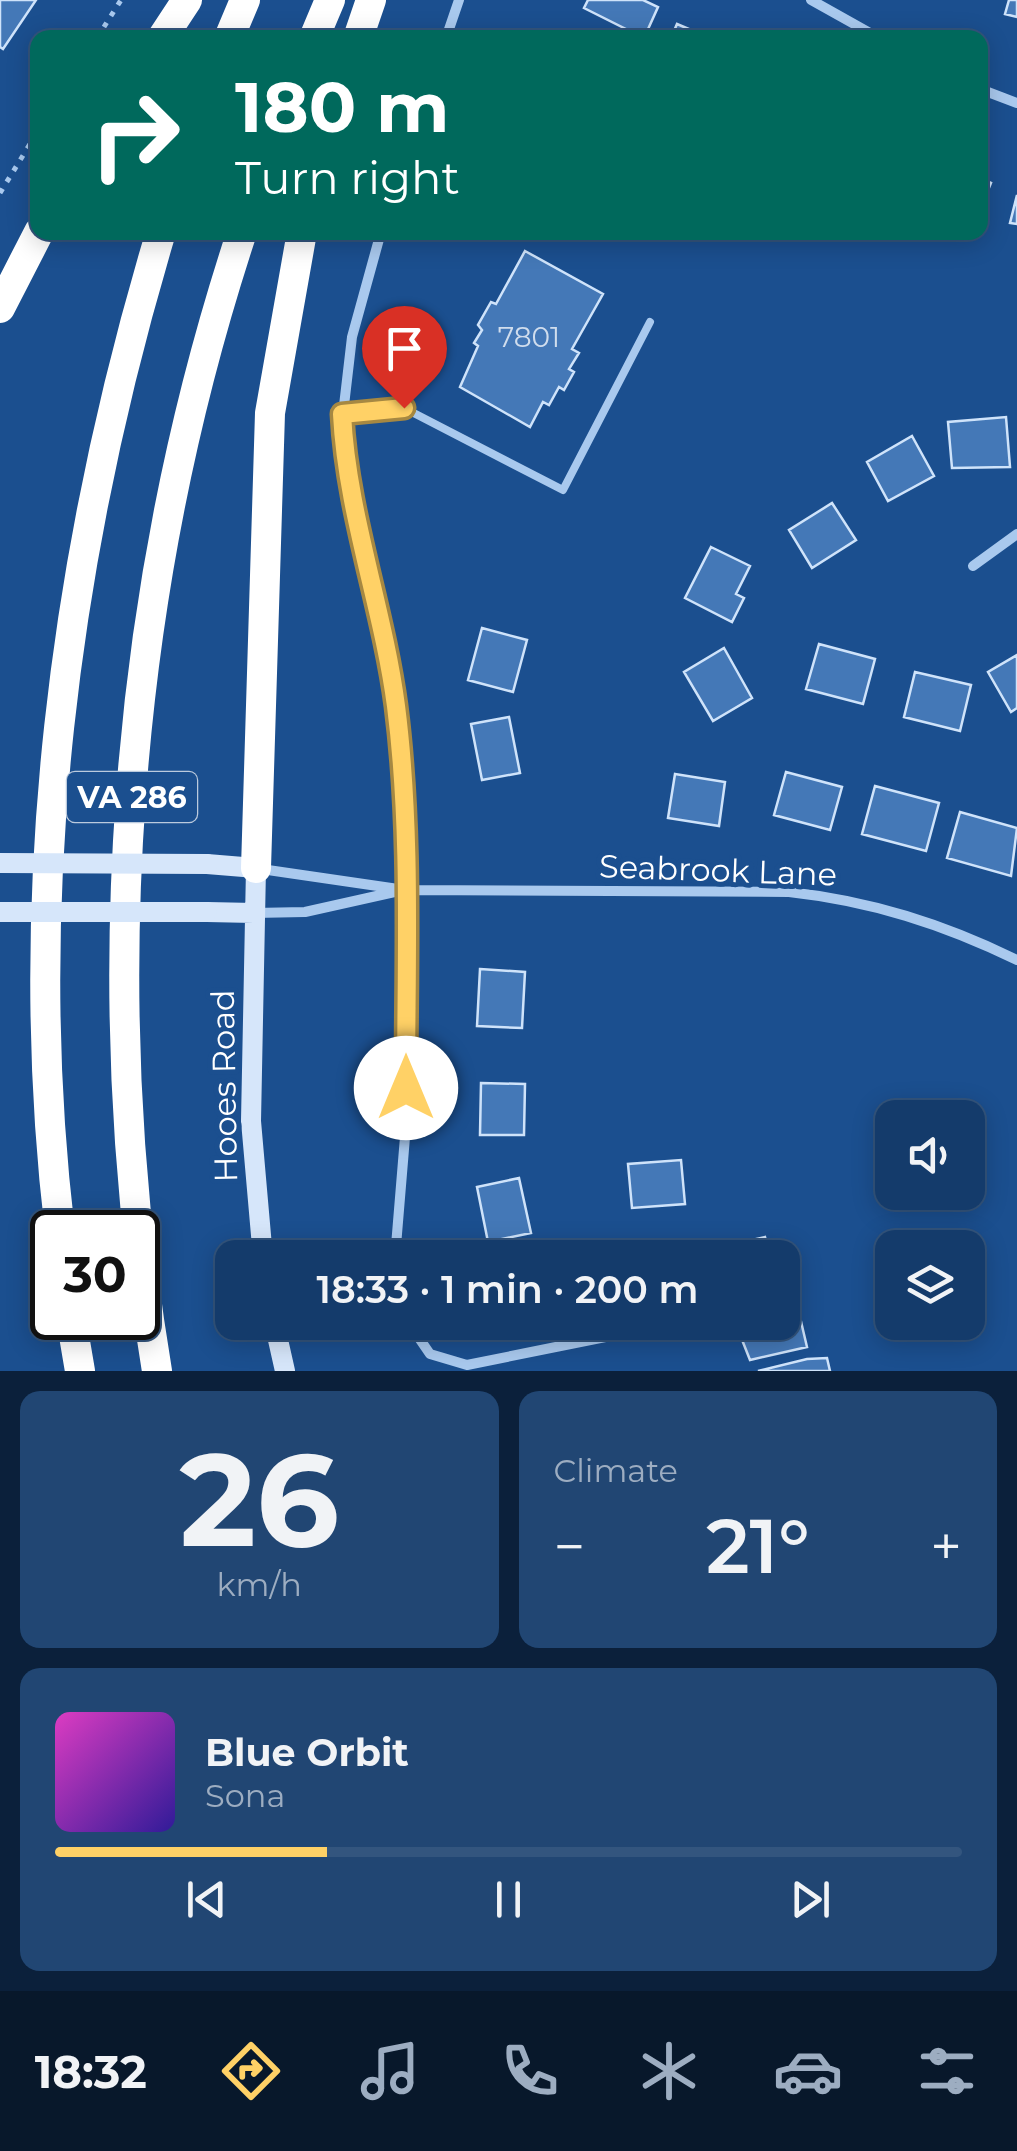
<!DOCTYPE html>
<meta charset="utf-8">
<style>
body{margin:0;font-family:Montserrat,sans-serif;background:#214673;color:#f1f3f6;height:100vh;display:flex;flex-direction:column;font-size:38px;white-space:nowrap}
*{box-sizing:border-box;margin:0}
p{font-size:32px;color:#9dadc1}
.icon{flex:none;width:55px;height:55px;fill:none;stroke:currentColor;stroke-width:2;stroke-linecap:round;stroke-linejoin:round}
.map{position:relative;height:1371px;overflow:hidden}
.side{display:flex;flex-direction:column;gap:20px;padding:20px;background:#0b203b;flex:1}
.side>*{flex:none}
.guide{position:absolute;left:30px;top:30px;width:958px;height:210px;border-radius:20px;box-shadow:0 5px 25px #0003,0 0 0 2px #33557e;background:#00695c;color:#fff;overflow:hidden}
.fabs{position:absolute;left:875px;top:1100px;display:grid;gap:20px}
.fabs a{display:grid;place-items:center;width:110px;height:110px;border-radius:20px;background:#143b6b;box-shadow:0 5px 25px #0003,0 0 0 2px #33557e;font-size:50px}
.speed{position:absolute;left:30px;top:1210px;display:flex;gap:20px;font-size:50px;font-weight:700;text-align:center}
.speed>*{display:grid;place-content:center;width:130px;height:130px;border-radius:50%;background:#143b6b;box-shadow:0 5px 25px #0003,0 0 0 2px #33557e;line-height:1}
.speed .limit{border:5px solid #111;border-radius:15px;background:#fff;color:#111}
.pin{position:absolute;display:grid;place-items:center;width:85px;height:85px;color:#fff;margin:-102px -42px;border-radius:50% 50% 50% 0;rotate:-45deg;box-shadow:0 0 10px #0007}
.pin .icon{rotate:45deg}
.me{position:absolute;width:110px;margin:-55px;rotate:0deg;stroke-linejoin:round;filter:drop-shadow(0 0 8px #0008)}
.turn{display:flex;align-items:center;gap:35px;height:210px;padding:0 40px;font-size:45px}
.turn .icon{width:130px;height:130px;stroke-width:2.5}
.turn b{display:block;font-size:70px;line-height:85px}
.big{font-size:75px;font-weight:600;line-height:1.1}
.side .card{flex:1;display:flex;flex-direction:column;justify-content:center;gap:15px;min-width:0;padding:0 35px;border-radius:20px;background:#214673}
.side .dial{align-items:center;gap:0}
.dial b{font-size:130px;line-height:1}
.song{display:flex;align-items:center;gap:30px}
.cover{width:120px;height:120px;border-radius:15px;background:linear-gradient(135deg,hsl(310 70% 55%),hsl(250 70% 35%))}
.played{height:10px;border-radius:5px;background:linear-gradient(90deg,#ffd166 30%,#33557e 30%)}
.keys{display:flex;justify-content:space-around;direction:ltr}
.heat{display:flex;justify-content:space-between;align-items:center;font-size:55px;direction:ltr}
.side .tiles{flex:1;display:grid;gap:20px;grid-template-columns:1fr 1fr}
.card:last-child{grid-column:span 2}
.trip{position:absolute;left:215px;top:1240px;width:585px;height:100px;border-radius:20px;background:#143b6b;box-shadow:0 5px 25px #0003,0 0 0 2px #33557e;font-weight:600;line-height:100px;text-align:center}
.dock{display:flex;height:160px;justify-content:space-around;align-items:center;background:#08182b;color:#9dadc1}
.dock .icon{width:70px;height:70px}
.dock .current{color:#ffd166}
.dock b{font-size:45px;color:#f1f3f6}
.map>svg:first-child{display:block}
.building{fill:#4478b7;stroke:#cfe3fa;stroke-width:2.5}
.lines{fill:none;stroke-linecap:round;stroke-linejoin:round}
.path{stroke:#a9c9ee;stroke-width:5;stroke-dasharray:5 8;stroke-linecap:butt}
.lane{stroke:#a9c9ee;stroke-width:8}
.street{stroke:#a9c9ee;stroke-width:10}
.secondary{stroke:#d6e6fa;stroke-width:20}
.highway{stroke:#fff;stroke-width:30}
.secondary-bridge{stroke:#d6e6fa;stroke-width:20}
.route-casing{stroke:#a68842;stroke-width:25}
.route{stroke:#ffd166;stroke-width:18}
.labels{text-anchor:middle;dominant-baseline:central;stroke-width:10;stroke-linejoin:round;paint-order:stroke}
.number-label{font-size:28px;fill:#d0dded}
.shield{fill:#1b4f8f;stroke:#bbcadd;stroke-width:2.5}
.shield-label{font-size:30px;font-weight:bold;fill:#fff}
.street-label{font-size:32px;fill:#fff;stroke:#1b4f8f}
</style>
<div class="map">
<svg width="1017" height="1371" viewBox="0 0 1017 1371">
<rect width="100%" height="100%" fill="#1b4f8f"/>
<path class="building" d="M0,0H36L3,49L0,47Z
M588,0H643L658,7L644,38L584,8Z
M1009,0H1017V17L1005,14Z
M677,24L710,38H671Z
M980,178L991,183L980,210Z
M1017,195V224L1010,223Z
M525,251L603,294L572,349L579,353L569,369L574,372L564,390L559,387L549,405L543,402L530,427L460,387L478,346L474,343L482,330L478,325L491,302L496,304Z
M1006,417L1010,467L952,468L948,422Z
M912,436L934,476L888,501L867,462Z
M832,503L856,540L812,568L789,530Z
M711,547L750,566L736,594L744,598L732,622L685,598Z
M482,628L527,640L513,692L468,680Z
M819,644L875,659L863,704L806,689Z
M724,648L752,698L713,721L684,672Z
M1017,655V708L1011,712L988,672Z
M915,672L971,685L960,731L904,717Z
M509,717L520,773L482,780L471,724Z
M786,772L842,787L830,830L774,815Z
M675,774L725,782L719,826L668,818Z
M875,786L939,803L926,851L862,834Z
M960,812L1017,828L1011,876L947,858Z
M480,969L525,972L522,1028L477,1026Z
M481,1083L525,1084L524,1135H480Z
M681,1160L685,1204L632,1208L628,1164Z
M519,1178L531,1233L488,1242L477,1187Z
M765,1237L769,1253L782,1250L787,1271L782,1272V1258H706L705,1253L712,1249Z
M795,1296L807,1347L750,1360L735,1322H782V1299Z
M827,1358L830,1371H758L807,1359Z"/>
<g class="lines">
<path class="path" d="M97,38L121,0
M0,193L38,131"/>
<path class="lane" d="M343,414L404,408L563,490L650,322"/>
<path class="street" d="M811,0L879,38
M446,38L459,0
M980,89L1017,103
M381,232L352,337L343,414L352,499L391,672L401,745L406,1125L395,1258
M973,566L1017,534
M261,869L405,890L789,892C871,901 943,924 1017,960
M254,913L305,912L399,891
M408,1322L430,1354L467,1365L675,1323"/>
<path class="secondary" d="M207,864L256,868L251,1121L263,1258
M207,912L254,913
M274,1322L285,1371"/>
<path class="highway" d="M162,38L187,0
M229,38L245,0
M314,38L330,0
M358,38L371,0
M0,308L39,232
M256,868L270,413L302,232
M60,1232C20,897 64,554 161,232
M71,1318L80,1371
M157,1371C94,994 122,595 242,232"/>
<path class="secondary-bridge" d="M0,863L207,864
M0,912H207"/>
</g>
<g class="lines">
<defs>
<path id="route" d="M404,408L342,414C347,514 383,607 396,706C412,832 406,962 406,1088"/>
</defs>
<use href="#route" class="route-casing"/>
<use href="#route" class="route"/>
</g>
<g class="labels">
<g class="number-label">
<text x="529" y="337">7801</text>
</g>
<rect class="shield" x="67" y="772" width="130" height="50" rx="8"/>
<g class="shield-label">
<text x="132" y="797">VA 286</text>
</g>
<g class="street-label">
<text transform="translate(718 870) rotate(2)">Seabrook Lane</text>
<text transform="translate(224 1086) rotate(-91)">Hooes Road</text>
</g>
</g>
</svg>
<div class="fabs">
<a><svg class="icon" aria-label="sound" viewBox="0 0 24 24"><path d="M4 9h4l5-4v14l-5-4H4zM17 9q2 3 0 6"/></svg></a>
<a><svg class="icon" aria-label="layers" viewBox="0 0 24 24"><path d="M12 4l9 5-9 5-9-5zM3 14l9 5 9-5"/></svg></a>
</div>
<div class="speed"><div class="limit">30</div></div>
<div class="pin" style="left:404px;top:408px;background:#d93025"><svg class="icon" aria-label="arrive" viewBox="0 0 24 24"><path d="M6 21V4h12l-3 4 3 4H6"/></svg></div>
<svg class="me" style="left:406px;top:1088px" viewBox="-20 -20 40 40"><circle r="19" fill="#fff"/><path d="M0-13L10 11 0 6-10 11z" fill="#ffd166"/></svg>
<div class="trip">18:33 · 1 min · 200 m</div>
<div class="guide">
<div class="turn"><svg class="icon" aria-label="right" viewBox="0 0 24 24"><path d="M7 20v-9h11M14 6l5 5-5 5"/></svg><div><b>180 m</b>Turn right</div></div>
</div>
</div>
<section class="side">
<div class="tiles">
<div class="card dial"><b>26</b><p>km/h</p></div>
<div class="card"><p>Climate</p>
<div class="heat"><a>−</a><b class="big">21°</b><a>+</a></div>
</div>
<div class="card">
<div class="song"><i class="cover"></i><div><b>Blue Orbit</b><p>Sona</p></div></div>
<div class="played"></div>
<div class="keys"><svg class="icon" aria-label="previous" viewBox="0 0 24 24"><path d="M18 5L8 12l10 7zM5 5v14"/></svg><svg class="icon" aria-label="pause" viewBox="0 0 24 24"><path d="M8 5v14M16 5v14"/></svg><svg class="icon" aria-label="next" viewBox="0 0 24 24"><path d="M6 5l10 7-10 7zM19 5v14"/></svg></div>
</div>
</div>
</section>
<nav class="dock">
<b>18:32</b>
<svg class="icon current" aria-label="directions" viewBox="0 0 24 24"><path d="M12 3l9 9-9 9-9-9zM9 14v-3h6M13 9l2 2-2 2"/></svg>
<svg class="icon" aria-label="music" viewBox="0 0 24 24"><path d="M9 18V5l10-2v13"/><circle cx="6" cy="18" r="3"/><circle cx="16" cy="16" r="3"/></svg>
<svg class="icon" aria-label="phone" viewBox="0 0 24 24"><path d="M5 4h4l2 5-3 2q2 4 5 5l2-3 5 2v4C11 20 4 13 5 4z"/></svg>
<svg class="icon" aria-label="climate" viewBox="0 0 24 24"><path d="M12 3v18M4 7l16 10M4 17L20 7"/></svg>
<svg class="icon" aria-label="car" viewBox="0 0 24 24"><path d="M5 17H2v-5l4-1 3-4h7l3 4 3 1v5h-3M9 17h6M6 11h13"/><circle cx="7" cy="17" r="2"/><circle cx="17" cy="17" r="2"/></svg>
<svg class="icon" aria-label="filters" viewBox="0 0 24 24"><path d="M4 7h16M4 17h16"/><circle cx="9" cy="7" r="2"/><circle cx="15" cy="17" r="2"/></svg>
</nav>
